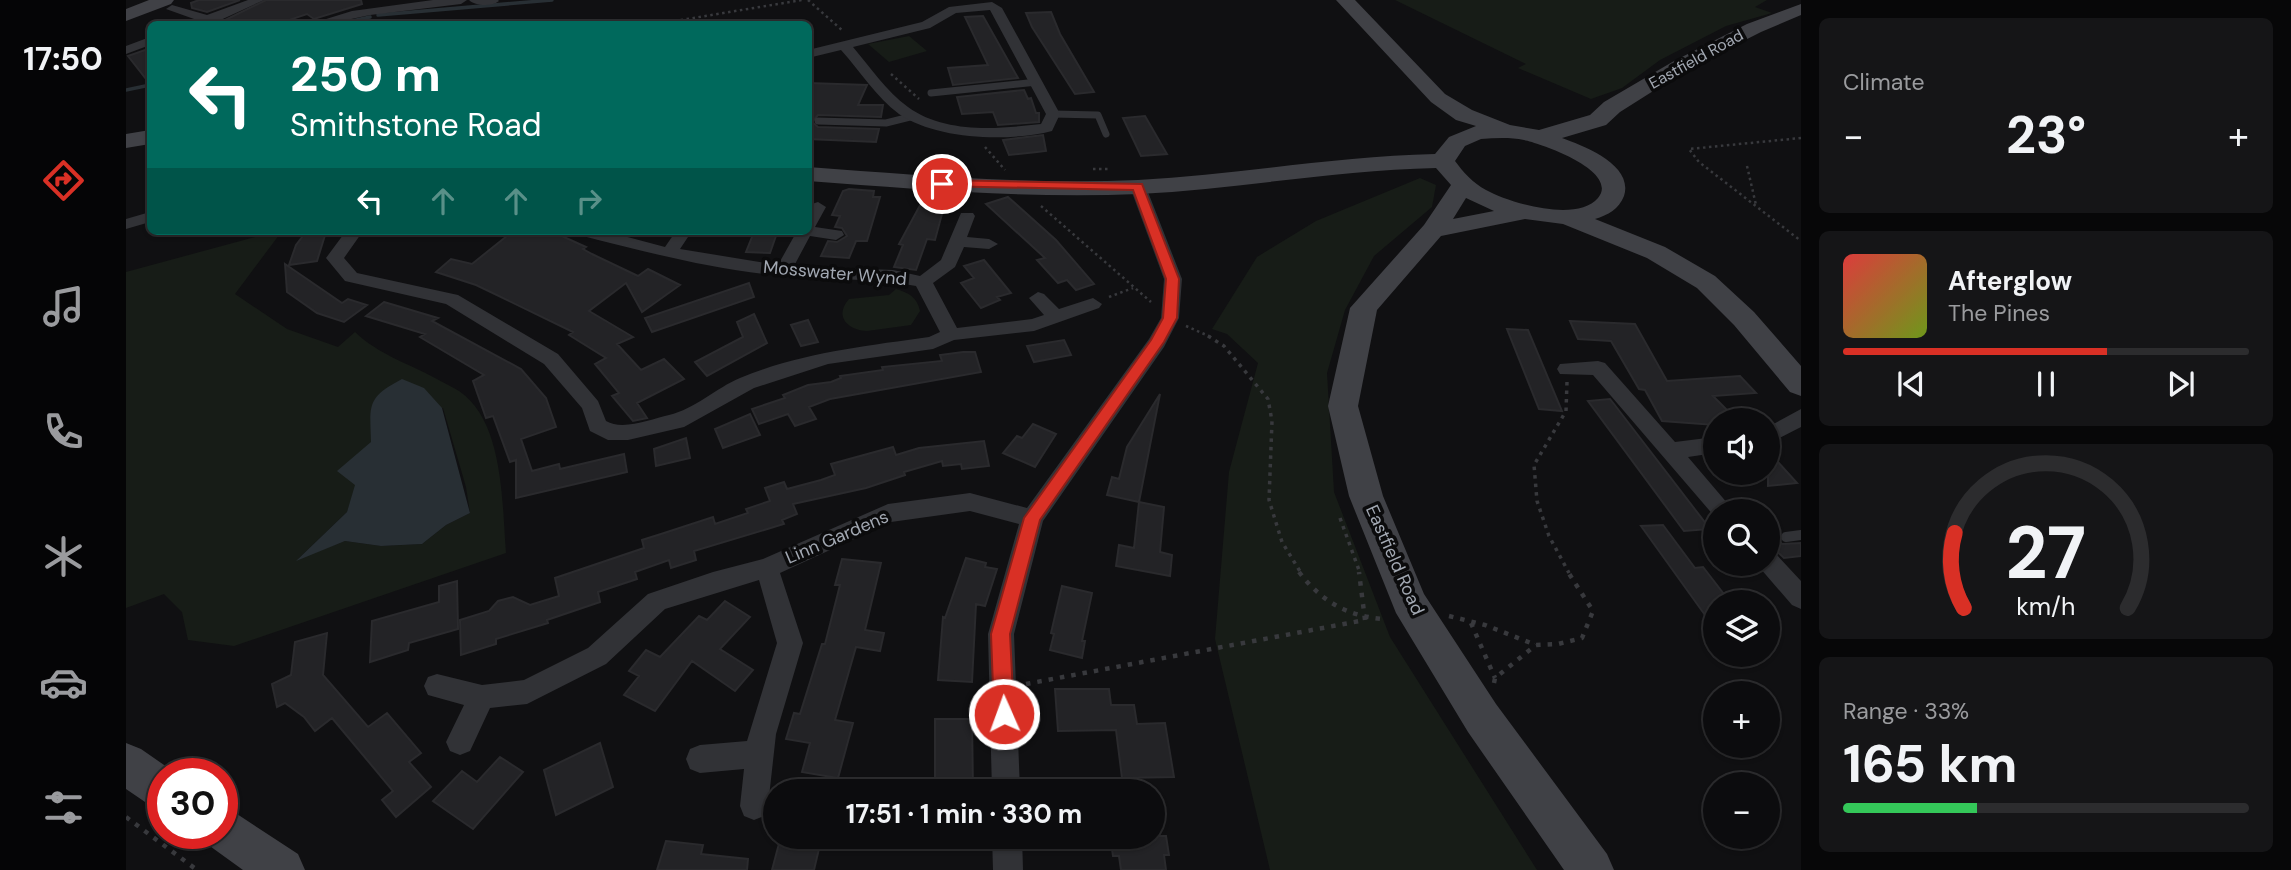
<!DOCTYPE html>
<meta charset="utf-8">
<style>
body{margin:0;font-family:"DM Sans",sans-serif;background:#151517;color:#f1f3f6;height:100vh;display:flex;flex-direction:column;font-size:26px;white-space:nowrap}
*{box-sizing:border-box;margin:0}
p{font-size:23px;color:#9a9b9e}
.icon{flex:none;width:38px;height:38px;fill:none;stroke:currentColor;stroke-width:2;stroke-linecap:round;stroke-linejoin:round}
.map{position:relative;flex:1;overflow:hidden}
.panel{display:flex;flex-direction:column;gap:18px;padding:18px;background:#070708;width:490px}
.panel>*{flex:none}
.banner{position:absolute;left:21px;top:21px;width:665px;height:214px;border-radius:10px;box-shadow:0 2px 5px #0004,0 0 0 2px #2c2c2e;background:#00695c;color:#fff;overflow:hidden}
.controls{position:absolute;left:1577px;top:408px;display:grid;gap:14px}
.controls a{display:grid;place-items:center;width:77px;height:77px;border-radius:50%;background:#0c0c0e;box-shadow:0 2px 5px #0004,0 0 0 2px #2c2c2e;font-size:35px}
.speed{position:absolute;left:21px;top:758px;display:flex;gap:14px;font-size:35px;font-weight:700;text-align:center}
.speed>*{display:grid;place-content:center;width:91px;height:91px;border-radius:50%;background:#0c0c0e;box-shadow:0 2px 5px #0004,0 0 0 2px #2c2c2e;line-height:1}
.speed .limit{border:10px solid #d22;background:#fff;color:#111}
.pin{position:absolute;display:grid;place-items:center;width:60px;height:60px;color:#fff;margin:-30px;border:4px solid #fff;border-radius:50%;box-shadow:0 2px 7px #0007}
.me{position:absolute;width:77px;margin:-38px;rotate:358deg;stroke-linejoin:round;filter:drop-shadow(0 0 5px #0008)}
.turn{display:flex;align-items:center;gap:24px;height:147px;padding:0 28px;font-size:32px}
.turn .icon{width:91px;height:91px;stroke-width:2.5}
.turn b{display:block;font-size:49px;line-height:60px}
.lanes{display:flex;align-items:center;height:66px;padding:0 28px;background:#0003;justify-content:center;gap:35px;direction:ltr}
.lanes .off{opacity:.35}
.big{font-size:52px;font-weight:700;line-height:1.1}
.panel .widget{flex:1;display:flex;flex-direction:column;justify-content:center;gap:10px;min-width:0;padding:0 24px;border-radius:10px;background:#151517}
.panel .dial{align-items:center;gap:0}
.dial svg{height:182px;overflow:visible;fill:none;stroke:#2c2c2e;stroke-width:7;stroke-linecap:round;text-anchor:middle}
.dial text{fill:#f1f3f6;stroke:none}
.song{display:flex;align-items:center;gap:21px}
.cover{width:84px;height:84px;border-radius:10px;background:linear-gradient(135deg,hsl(0 70% 55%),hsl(80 70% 35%))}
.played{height:7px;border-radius:4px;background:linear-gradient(90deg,#d93025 65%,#2c2c2e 65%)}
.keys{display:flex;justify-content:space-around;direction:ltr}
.heat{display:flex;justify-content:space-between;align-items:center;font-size:38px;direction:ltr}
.charge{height:10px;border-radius:5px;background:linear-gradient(90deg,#34c759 33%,#2c2c2e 0)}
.trip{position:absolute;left:637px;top:779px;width:402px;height:70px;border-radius:35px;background:#0c0c0e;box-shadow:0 2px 5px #0004,0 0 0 2px #2c2c2e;font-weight:700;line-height:70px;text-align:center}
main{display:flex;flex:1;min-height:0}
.dock{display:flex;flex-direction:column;width:126px;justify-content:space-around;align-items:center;background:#050506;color:#9a9b9e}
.dock .icon{width:49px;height:49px}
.dock .on{color:#d93025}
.dock b{font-size:32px;color:#f1f3f6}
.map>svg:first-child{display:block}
.green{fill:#171c17;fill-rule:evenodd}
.water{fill:#282f34}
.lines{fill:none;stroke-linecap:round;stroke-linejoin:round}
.stream{stroke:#282f34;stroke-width:3.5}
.building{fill:#232326;stroke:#2a2a2d;stroke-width:2}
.path-far2{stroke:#38393d;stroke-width:2.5;stroke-dasharray:2.5 3.5;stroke-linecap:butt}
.path-far1{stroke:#38393d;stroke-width:3.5;stroke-dasharray:3.5 5;stroke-linecap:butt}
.path{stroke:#38393d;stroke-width:4.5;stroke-dasharray:4.5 7;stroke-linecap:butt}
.lane-far1{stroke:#313236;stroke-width:7}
.lane{stroke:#313236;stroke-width:10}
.street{fill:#313236;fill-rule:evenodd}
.secondary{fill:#404146;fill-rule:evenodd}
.route{fill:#d93025;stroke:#8d1f18;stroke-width:2}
.labels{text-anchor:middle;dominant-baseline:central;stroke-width:7;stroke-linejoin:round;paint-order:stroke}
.far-street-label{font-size:16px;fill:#a2a8b2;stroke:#0b0b0c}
.street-label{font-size:18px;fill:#a2a8b2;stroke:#0b0b0c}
</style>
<main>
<nav class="dock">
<b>17:50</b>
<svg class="icon on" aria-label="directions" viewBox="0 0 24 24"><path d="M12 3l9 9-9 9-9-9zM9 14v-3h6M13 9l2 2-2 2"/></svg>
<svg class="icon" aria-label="music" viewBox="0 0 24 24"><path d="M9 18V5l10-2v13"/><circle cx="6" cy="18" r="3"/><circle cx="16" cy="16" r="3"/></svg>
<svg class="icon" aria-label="phone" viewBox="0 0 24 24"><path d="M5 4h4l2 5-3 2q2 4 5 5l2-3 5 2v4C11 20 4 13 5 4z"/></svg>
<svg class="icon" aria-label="climate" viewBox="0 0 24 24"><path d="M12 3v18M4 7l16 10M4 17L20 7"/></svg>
<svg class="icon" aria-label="car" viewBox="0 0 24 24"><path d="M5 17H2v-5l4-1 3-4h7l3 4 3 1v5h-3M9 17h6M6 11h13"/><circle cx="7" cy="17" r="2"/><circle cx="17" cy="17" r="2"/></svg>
<svg class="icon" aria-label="filters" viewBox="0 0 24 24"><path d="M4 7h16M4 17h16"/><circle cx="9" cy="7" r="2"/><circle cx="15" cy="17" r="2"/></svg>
</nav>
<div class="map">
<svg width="1675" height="870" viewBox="0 0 1675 870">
<rect width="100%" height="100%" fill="#101012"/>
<path class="green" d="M1269,0H1641L1629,7L1646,13L1600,26L1534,60L1496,88L1465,99L1392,68L1400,64Z
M783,36L801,51L763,62L742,44Z
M1294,178L1310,185L1306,207L1248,256L1219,310L1201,373L1208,492L1264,637L1411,870H1144L1089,639L1103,472L1132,363L1101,334L1086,329L1131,257L1190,221Z
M151,231H156L109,294L161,329L212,347L229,332C252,354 281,363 309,378C316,382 325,386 333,391C378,421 376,504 380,553L108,646L62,640L56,612L38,594L0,608V272ZM317,408L340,487L344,513L320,525L296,544L255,546L219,541L172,559L221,512L245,442Z
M770,289C783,293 791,297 794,311L785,325L741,331C721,330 708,316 723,299L763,295Z"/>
<path class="water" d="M276,379L298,388L316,408L344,513L320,525L296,544L255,546L219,541L170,561L221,512L229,485L211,471L245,442C244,405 240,398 276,379Z"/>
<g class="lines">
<path class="stream" d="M252,15L426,0
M213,24L244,17
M0,90L24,85"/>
</g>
<path class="building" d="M73,0H114L81,12L66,8L65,3Z
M140,0H235L236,4L188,19L181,14L151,24H91Z
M925,12L934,34L968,92L949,94L906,27L900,13Z
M857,16L892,78L827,85L822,68L862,65L839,17Z
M19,50L24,51V84L2,56Z
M682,83L741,85L732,105H757L755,117L692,115L686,122L692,127L753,129L750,142L682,139Z
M898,90L902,99L905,98L910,113H913V122L872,125L867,112L836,114L831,97Z
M1019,116L1041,154L1015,156L997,118Z
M917,135L920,151L911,152L883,155L877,140Z
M723,189L748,191L747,197H754L741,241H730L723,258L695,256L702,241L711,242L721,236L716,228L709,227L714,216L706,215L717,191Z
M799,196L820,199L809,240L801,239L790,270L768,267L777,245L773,244Z
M882,197L930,240L968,284L950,290L941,280L932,283L911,260L919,258L860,204Z
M387,231H425L460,247L457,249L466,254L512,276L522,269L554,285L516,312L500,283L463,311L507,337L491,344L515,370L538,359L558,379L511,403L521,418L507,421L486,396L493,393L469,364L480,358L443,335L447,332L350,285L310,272L325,259L346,264Z
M180,232H200L191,261L163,265L170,245Z
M628,232L651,233L644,253L620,252Z
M858,260L885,293L871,297L874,300L855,308L835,283L848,278L838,266Z
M159,264L216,303L222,299L241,305L218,322L191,313L161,292Z
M623,283L628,297L526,332L519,318Z
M258,302L312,318L306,321L395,369L420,398L430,427L395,439L406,471L433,464L434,469L498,454L501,472L390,498V460L384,462L367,416L360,418L347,381L358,375L294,337L299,334L240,316Z
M628,314L641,343L581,376L569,362L617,337L611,322Z
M682,320L692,342L675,346L665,325Z
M1444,321L1509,324L1541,381L1614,376L1630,393L1587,396L1611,420H1589V425L1536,421L1519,390L1513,389L1485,341L1452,339Z
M1381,329L1402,330L1436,411L1413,409Z
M938,340L945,355L908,362L901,346Z
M837,352H849L855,372L704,399L683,407L690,419L669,426L662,414L633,424L626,409L659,398L657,395L682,385L705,382L715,378L714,376L757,370L756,367L816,361L814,355Z
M1034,394L1013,502L981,495L986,477L993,479L1001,447Z
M1484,399L1488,404L1584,529L1558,531L1462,401Z
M624,414L634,435L597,448L589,429Z
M907,424L930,434L909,467L877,453L891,436L896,438Z
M560,438L564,458L530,466L528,449Z
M858,441L863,466L836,469L835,464L817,466L816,461L778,472L779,475L740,488L667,504L671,514L656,520L658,524L568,551L570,560L545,568L543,560L509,572L511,579L472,592L474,602L421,620L422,623L370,639V644L335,655L334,620L363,611L372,601L387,597L404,605L433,596L429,578L518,548L516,540L535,534L587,517L589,524L622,513L620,509L644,501L639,488L658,482L661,489L695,480L709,475L705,464L767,447L770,455L793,448Z
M1642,451L1671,483L1642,486Z
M1013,502L1038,507L1034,552L1046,555L1044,576L990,566L993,545L1008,548Z
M1537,525L1569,568L1577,567L1604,602H1589V629L1515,526Z
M1654,532L1652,539L1656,544L1675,543V556L1658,558L1642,543V534Z
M840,558L860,563L859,567L871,569L859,606L850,604L846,682L812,680L817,617L819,618Z
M716,559L755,563L739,630L758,633L754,651L730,647L709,720L727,723L712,778L676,772L684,743L660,739L668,713L674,714L696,644H699L714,585H709Z
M331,581L332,629L283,643L282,650L244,662L246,621L313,602V586Z
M936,586L966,593L956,641H959L956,658L924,650L928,634L925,633Z
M599,601L624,617L594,649L627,670L609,691L566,661L529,711L498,695L513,676L503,671L520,650L534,657L573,616L581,620Z
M201,633L197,675L242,727L261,713L295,753L283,762L305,787L270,817L256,800L267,791L206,718L189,731L178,717L159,703L151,707L146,684L165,675L169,642Z
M929,689H983L985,705H1008L1011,724L1039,723L1048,777L996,778L990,730L932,731Z
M809,719H846L847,791H809Z
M474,743L487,787L430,815L418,770Z
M374,757L397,772L347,829L307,801L336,771L351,782Z
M655,836H696L688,870H646Z
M984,836H1040L1043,855H1038L1040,870H995L993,856H987Z
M540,841L577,845L575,854L622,859L621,870H531Z"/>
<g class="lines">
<path class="path-far2" d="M682,0L717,31
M531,24L676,0
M765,74L793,99
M1675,138L1563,149L1573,162L1675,241
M859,147L879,170
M1621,166L1630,205
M967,169H984
M915,206L1025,302
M983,297L1007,288
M1060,326L1085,337"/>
<path class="path-far1" d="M1082,336L1098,346L1142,399L1146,421L1143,500L1156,542L1175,573
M1441,382L1440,411L1408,465L1411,501L1423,536L1443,573
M1214,518L1234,573"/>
<path class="path" d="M1173,572C1195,601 1221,616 1257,619
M1323,616L1359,625L1410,645L1432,644L1456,638L1467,611L1442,572
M1345,623L1369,678
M1368,683L1369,678L1410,645
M900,684L1239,620L1233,572
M0,817L71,870"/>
<path class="lane-far1" d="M805,93L911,82
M927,114L972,115L980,134
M692,121L760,123L788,116"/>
<path class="lane" d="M1660,537L1675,535"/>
<path class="street" d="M122,0H138L88,23L59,24L68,19L40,9L46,5L81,15Z
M307,0H341L335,4L244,15L202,24H184L226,11Z
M343,0H372L373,1C366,7 349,6 343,0Z
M866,2L876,8L934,114L926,131C883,142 811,140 773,114C750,97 734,71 715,50L682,58V50L796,22L823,7ZM864,10L920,114L915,124C872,129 819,134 782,107C760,91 744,67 727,47L804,28L830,13Z
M24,37V45L0,54V46Z
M1012,182L1020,187L1056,279L1053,318L1038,347L917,521L888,634L894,791H866L862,634L893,524L844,511L765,522L654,573L677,643L650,734L642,806L638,816L628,820L618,816L614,806L618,769L574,773L564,769L560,759L564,749L574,745L621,741L651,643L633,580L539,609L480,664L401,704L364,708L344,751L334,755L324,751L320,742L338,705L302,695L298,686L302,677L311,674L356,685L398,680L462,648L522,594L587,572L637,559L762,504L844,493L901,508L1023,339L1035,318L1038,279L1004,187Z
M692,202L700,207L689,227L716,231L718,235L710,240L684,236L668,266L767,270L794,276L815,260L835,213H847L849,216L841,237L863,239L872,244L863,249L838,247L829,267L807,283L831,328L906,319L918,315L903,298L912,292L918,294L933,309L967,298L976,304L973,308L908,331L828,340L807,349L702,364L628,388L558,427L502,440H482L464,431L456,408L418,364L320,304L219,281L200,258L220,231H237L218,258L231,273L332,295L432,354L472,401L480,421C497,431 525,419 543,415C569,409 590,388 614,378C674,353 739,346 803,337L814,332L790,286C746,277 702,281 657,276C588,270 520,252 453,235L451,231H479L539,247L550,231H566L554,249L652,265L671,231H682V209L686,204Z
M24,212V222L0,229V219Z
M1472,361L1479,363L1549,442L1589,437V453L1562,457L1608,511H1589V517L1467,375L1434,374L1431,369L1434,364Z
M1675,409V427L1642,444V427Z
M1642,551L1650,554L1675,581V609L1666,605L1634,568L1631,564H1642Z
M866,836H896L897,870H867Z"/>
<path class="secondary" d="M23,0H48L45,4L0,21V9Z
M1210,0H1229L1319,94L1346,110L1384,125L1413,130L1464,115L1478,102L1548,61L1621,24L1675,4V15L1635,32L1562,69L1494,112L1480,125L1436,138C1458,146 1508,165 1498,196C1493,209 1482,215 1469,219L1539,247L1589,276L1628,312L1675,366V396L1664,392L1608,325L1571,288L1521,258L1437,224L1399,219L1315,236L1251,310L1232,406L1257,496L1298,594L1370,704L1481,854L1488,870H1438L1342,732L1270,613L1223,496L1202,406L1224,308L1298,225L1325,185L1310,168C1211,170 1112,189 1013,194C903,199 792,189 682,181V167C792,175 902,185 1012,180C1111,175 1209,156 1309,154L1323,137L1350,126L1330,120L1305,102ZM1355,139C1369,138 1384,137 1398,140C1416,144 1494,171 1472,198C1451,223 1383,203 1360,190C1347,183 1337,172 1329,161L1339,146ZM1340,198L1368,211L1327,219Z
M24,130V144L0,148V134Z
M0,743L15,749L51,774H37V810L22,804L0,789Z
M96,807L111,814L172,854L179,870H117L81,844L76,833H96Z"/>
</g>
<path class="route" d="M816,180L1016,184L1053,279L1051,318L1038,342L914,520L884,634L888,714L885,721L878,724L871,721L868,714L865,634L898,518L1025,340L1037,318L1040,279L1007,190L812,186L810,184Z"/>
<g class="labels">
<g class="far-street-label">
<text transform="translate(1570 59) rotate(-29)">Eastfield Road</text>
</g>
<g class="street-label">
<text transform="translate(709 273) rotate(5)">Mosswater Wynd</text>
<text transform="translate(711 537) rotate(-23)">Linn Gardens</text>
<text transform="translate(1269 560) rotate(66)">Eastfield Road</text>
</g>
</g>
</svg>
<div class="controls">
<a><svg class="icon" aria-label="sound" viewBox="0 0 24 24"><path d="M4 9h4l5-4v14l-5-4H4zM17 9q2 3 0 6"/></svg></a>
<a><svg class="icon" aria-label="search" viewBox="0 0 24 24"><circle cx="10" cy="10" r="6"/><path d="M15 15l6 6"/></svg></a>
<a><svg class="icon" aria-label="layers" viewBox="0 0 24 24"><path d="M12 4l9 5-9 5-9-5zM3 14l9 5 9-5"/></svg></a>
<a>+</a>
<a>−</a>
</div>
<div class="speed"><div class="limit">30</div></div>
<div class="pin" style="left:816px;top:184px;background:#d93025"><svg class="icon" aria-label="arrive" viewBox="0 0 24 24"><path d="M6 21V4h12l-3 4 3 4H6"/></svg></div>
<svg class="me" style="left:878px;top:714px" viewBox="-20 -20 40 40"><circle r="17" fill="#d93025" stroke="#fff" stroke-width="3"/><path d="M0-11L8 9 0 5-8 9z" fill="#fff"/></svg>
<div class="trip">17:51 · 1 min · 330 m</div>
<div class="banner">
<div class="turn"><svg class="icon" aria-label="left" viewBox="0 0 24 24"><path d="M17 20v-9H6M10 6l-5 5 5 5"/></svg><div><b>250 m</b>Smithstone Road</div></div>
<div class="lanes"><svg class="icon" aria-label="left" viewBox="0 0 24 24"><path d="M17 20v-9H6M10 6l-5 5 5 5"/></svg><svg class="icon off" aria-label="ahead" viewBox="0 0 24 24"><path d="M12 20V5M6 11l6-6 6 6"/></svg><svg class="icon off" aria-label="ahead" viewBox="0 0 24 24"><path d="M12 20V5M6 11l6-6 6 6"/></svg><svg class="icon off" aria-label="right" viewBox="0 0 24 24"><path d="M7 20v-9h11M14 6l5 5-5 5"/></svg></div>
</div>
</div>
<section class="panel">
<div class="widget"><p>Climate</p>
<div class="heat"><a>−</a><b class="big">23°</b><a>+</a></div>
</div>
<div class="widget">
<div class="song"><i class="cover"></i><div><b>Afterglow</b><p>The Pines</p></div></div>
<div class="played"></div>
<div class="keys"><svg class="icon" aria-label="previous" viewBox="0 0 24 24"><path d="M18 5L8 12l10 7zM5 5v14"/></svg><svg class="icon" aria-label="pause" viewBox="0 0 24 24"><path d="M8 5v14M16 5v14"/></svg><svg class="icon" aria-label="next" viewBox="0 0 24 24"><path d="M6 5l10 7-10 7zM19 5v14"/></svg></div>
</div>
<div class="widget dial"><svg viewBox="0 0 100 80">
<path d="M14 69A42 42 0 1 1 86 69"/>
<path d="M14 69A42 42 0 0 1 10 36" stroke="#d93025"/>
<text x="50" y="56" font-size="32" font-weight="700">27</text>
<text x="50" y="72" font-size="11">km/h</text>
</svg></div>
<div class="widget"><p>Range · 33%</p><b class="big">165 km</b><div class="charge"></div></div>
</section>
</main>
